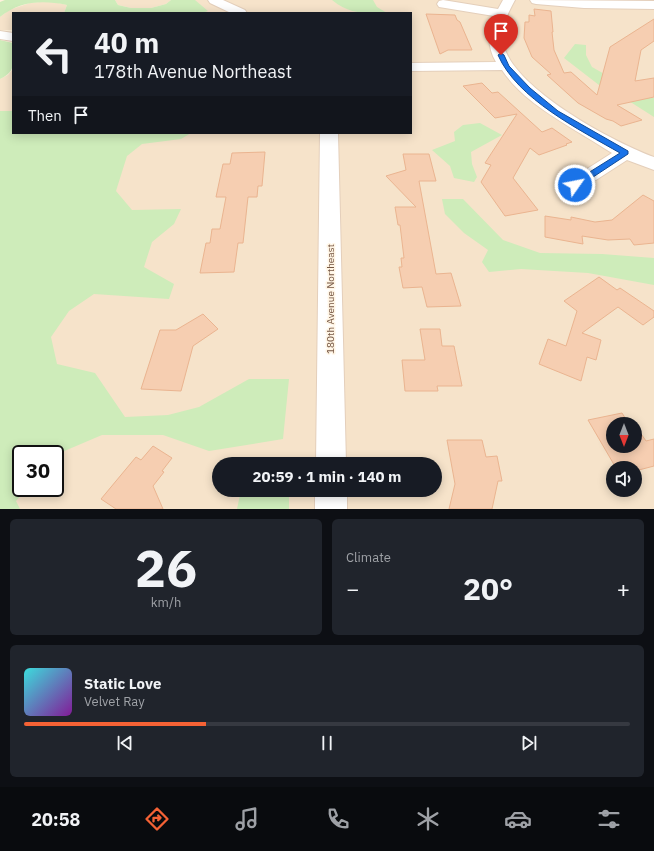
<!DOCTYPE html>
<meta charset="utf-8">
<style>
body{margin:0;font-family:"IBM Plex Sans",sans-serif;background:#20242c;color:#f1f3f6;height:100vh;display:flex;flex-direction:column;font-size:15px;white-space:nowrap}
*{box-sizing:border-box;margin:0}
p{font-size:13px;color:#9ea1a6}
.icon{flex:none;width:22px;height:22px;fill:none;stroke:currentColor;stroke-width:2;stroke-linecap:round;stroke-linejoin:round}
.map{position:relative;height:509px;overflow:hidden}
.panel{display:flex;flex-direction:column;gap:10px;padding:10px;background:#0d0f14;flex:1}
.panel>*{flex:none}
.top-card{position:absolute;left:12px;top:12px;width:400px;height:122px;border-radius:0px;box-shadow:0 2px 10px #0003;background:#171b24;color:#f1f3f6;overflow:hidden}
.needle{width:26px;rotate:180deg}
.controls{position:absolute;left:606px;top:417px;display:grid;gap:8px}
.controls a{display:grid;place-items:center;width:36px;height:36px;border-radius:50%;background:#171b24;box-shadow:0 2px 10px #0003;font-size:20px}
.speed{position:absolute;left:12px;top:445px;display:flex;gap:8px;font-size:20px;font-weight:700;text-align:center}
.speed>*{display:grid;place-content:center;width:52px;height:52px;border-radius:50%;background:#171b24;box-shadow:0 2px 10px #0003;line-height:1}
.speed .limit{border:2px solid #111;border-radius:6px;background:#fff;color:#111}
.pin{position:absolute;display:grid;place-items:center;width:34px;height:34px;color:#fff;margin:-41px -17px;border-radius:50% 50% 50% 0;rotate:-45deg;box-shadow:0 0 4px #0007}
.pin .icon{rotate:45deg}
.me{position:absolute;width:44px;margin:-22px;rotate:57deg;stroke-linejoin:round;filter:drop-shadow(0 0 3px #0008)}
.turn{display:flex;align-items:center;gap:14px;height:84px;padding:0 16px;font-size:18px}
.turn .icon{width:52px;height:52px;stroke-width:2.5}
.turn b{display:block;font-size:28px;line-height:34px}
.then{display:flex;align-items:center;height:38px;padding:0 16px;background:#0003;gap:8px;font-size:15px}
.big{font-size:30px;font-weight:700;line-height:1.1}
.panel .card{flex:1;display:flex;flex-direction:column;justify-content:center;gap:6px;min-width:0;padding:0 14px;border-radius:6px;background:#20242c}
.panel .dial{align-items:center;gap:0}
.dial b{font-size:52px;line-height:1}
.song{display:flex;align-items:center;gap:12px}
.cover{width:48px;height:48px;border-radius:6px;background:linear-gradient(135deg,hsl(180 70% 55%),hsl(290 70% 35%))}
.played{height:4px;border-radius:2px;background:linear-gradient(90deg,#f56235 30%,#363941 30%)}
.keys{display:flex;justify-content:space-around;direction:ltr}
.heat{display:flex;justify-content:space-between;align-items:center;font-size:22px;direction:ltr}
.panel .tiles{flex:1;display:grid;gap:10px;grid-template-columns:1fr 1fr}
.card:last-child{grid-column:span 2}
.trip{position:absolute;left:212px;top:457px;width:230px;height:40px;border-radius:20px;background:#171b24;box-shadow:0 2px 10px #0003;font-weight:700;line-height:40px;text-align:center}
.tab-bar{display:flex;height:64px;justify-content:space-around;align-items:center;background:#090b0e;color:#9ea1a6}
.tab-bar .icon{width:28px;height:28px}
.tab-bar .active{color:#f56235}
.tab-bar b{font-size:18px;color:#f1f3f6}
.map>svg:first-child{display:block}
.residential{fill:#f6e3ca;fill-rule:evenodd}
.green{fill:#ceecba}
.building{fill:#f6ceb1;stroke:#eab490}
.lines{fill:none;stroke-linecap:round;stroke-linejoin:round}
.minor-casing{stroke:#e4cfbb;stroke-width:2}
.minor{fill:#fff;fill-rule:evenodd}
.route{fill:#1a73e8;stroke:#114b97}
.labels{text-anchor:middle;dominant-baseline:central;stroke-width:3;stroke-linejoin:round;paint-order:stroke}
.street-label{font-size:10px;fill:#755643;stroke:#fff5e5}
</style>
<div class="map">
<svg width="654" height="509" viewBox="0 0 654 509">
<rect width="100%" height="100%" fill="#fef2dc"/>
<path class="residential" d="M115,0H171L166,4L151,8H131L118,5Z
M179,0H654V509H0V380L116,133H411V13H173ZM613,424H635V446H613ZM21,454H55V488H21ZM219,464H435V490H219ZM613,468H635V490H613Z
M49,1L67,5L64,13H13V30H0V17L9,10L30,3Z
M13,69V111H0V79L8,75Z"/>
<path class="green" d="M5,0H115L118,5L131,8H151L166,4L171,0H195L208,11L202,13H64L67,5C42,0 20,1 0,17V2Z
M332,0H373L377,7L387,13C365,13 350,15 332,0Z
M0,40L13,43C13,59 18,71 0,79Z
M575,44L586,45V55L592,67L622,84L637,98H654V117L632,103L608,92L564,58Z
M0,111H13V133H191L181,139L142,144L127,156L116,191L132,210L181,209L174,224L152,242L144,267L174,284L169,299L94,294L69,311L51,337L57,364L95,373L125,417L168,415L199,407L249,379H289L283,439L209,451L163,435H102L55,455V454H21V488H27L16,501L20,509H0Z
M480,123L502,135L471,152L472,164L477,177L474,182L454,178L450,166L432,150L455,141L454,132L463,125Z
M442,199H463L503,240L540,253L602,254L654,258V285L588,273L521,269L489,272L482,262L488,250L464,233L445,214Z
M241,490H289V509H237Z"/>
<path class="building" d="M534,9L551,11L553,32H552L554,50L564,73L571,72L597,95L610,47L654,19V41L641,50L635,81L654,78V97L617,105L642,120L621,126L613,121L606,119L578,103L547,75L551,74L532,57L524,38L525,22H529V15L535,16Z
M426,14L455,15L457,20L460,22L472,50H448L440,54Z
M482,83L492,93L498,92L542,132L552,128L572,142L566,144L567,145L539,155L530,148L513,178L538,210L505,216L481,182L491,165L485,163L517,114L495,118L463,86Z
M265,152L262,186H258L257,197H248L243,243H238L234,272L200,273L206,243H210L212,229H220L226,197H216L223,164H230L232,153Z
M403,154H429L436,181H419L436,274L451,273L461,306L427,307L422,287L403,288L399,267H402L401,258H404L400,225H398L395,207H416L386,176L406,170Z
M643,195L654,201V243L634,245L630,239L608,240L582,236L583,244L545,237V216L571,220V217L595,222L612,220Z
M599,277L617,290L620,288L654,311V317L643,325L618,307L582,333L601,340L596,360L587,357L581,381L539,364L548,339L566,346L577,311L564,301Z
M203,314L218,329L193,346L181,391L141,389L160,330H176Z
M420,329H440L442,346H454L462,386H437L438,391H405L402,360H425Z
M622,413L629,424H613V446H635V428H637L646,441L654,439V466L635,471V468H616L588,420Z
M447,440H482L486,457L497,456L502,481H498L492,509H449L455,484Z
M153,446L172,458L162,471L164,472L153,486L163,509H116L101,499L136,457L141,460Z"/>
<g class="lines">
<defs>
<path id="minor" d="M208,0H223L245,10L247,13H231L210,3Z
M443,0L498,9L503,0H515C508,13 500,28 503,43C512,88 613,142 654,157V170L627,160L582,189L575,191L568,189L565,185L568,181L612,153C603,148 595,142 586,137C556,118 522,100 502,70L411,71V63L496,62C487,47 488,31 494,16L439,7L437,4L439,1Z
M530,0L654,1V9L584,8L536,4L532,3Z
M0,31L13,33V41L0,39Z
M320,133H338L346,464H316Z
M315,490H347V509H315Z"/>
</defs>
<use href="#minor" class="minor-casing"/>
<use href="#minor" class="minor"/>
</g>
<path class="route" d="M501,53L504,55L509,66L530,88L558,111L628,151V154L578,187H572V183L620,153C580,130 517,99 498,55Z"/>
<g class="labels">
<g class="street-label">
<text transform="translate(330 299) rotate(-90)">180th Avenue Northeast</text>
</g>
</g>
</svg>
<div class="controls">
<a><svg class="needle" viewBox="-14 -14 28 28"><path d="M0-13l5 13h-10z" fill="#e53935"/><path d="M0 13l5-13h-10z" fill="#9ea1a6"/></svg></a>
<a><svg class="icon" aria-label="sound" viewBox="0 0 24 24"><path d="M4 9h4l5-4v14l-5-4H4zM17 9q2 3 0 6"/></svg></a>
</div>
<div class="speed"><div class="limit">30</div></div>
<div class="pin" style="left:501px;top:55px;background:#d93025"><svg class="icon" aria-label="arrive" viewBox="0 0 24 24"><path d="M6 21V4h12l-3 4 3 4H6"/></svg></div>
<svg class="me" style="left:575px;top:185px" viewBox="-20 -20 40 40"><circle r="17" fill="#1a73e8" stroke="#fff" stroke-width="3"/><path d="M0-11L8 9 0 5-8 9z" fill="#fff"/></svg>
<div class="trip">20:59 · 1 min · 140 m</div>
<div class="top-card">
<div class="turn"><svg class="icon" aria-label="left" viewBox="0 0 24 24"><path d="M17 20v-9H6M10 6l-5 5 5 5"/></svg><div><b>40 m</b>178th Avenue Northeast</div></div>
<div class="then">Then<svg class="icon" aria-label="arrive" viewBox="0 0 24 24"><path d="M6 21V4h12l-3 4 3 4H6"/></svg></div>
</div>
</div>
<section class="panel">
<div class="tiles">
<div class="card dial"><b>26</b><p>km/h</p></div>
<div class="card"><p>Climate</p>
<div class="heat"><a>−</a><b class="big">20°</b><a>+</a></div>
</div>
<div class="card">
<div class="song"><i class="cover"></i><div><b>Static Love</b><p>Velvet Ray</p></div></div>
<div class="played"></div>
<div class="keys"><svg class="icon" aria-label="previous" viewBox="0 0 24 24"><path d="M18 5L8 12l10 7zM5 5v14"/></svg><svg class="icon" aria-label="pause" viewBox="0 0 24 24"><path d="M8 5v14M16 5v14"/></svg><svg class="icon" aria-label="next" viewBox="0 0 24 24"><path d="M6 5l10 7-10 7zM19 5v14"/></svg></div>
</div>
</div>
</section>
<nav class="tab-bar">
<b>20:58</b>
<svg class="icon active" aria-label="directions" viewBox="0 0 24 24"><path d="M12 3l9 9-9 9-9-9zM9 14v-3h6M13 9l2 2-2 2"/></svg>
<svg class="icon" aria-label="music" viewBox="0 0 24 24"><path d="M9 18V5l10-2v13"/><circle cx="6" cy="18" r="3"/><circle cx="16" cy="16" r="3"/></svg>
<svg class="icon" aria-label="phone" viewBox="0 0 24 24"><path d="M5 4h4l2 5-3 2q2 4 5 5l2-3 5 2v4C11 20 4 13 5 4z"/></svg>
<svg class="icon" aria-label="climate" viewBox="0 0 24 24"><path d="M12 3v18M4 7l16 10M4 17L20 7"/></svg>
<svg class="icon" aria-label="car" viewBox="0 0 24 24"><path d="M5 17H2v-5l4-1 3-4h7l3 4 3 1v5h-3M9 17h6M6 11h13"/><circle cx="7" cy="17" r="2"/><circle cx="17" cy="17" r="2"/></svg>
<svg class="icon" aria-label="filters" viewBox="0 0 24 24"><path d="M4 7h16M4 17h16"/><circle cx="9" cy="7" r="2"/><circle cx="15" cy="17" r="2"/></svg>
</nav>
